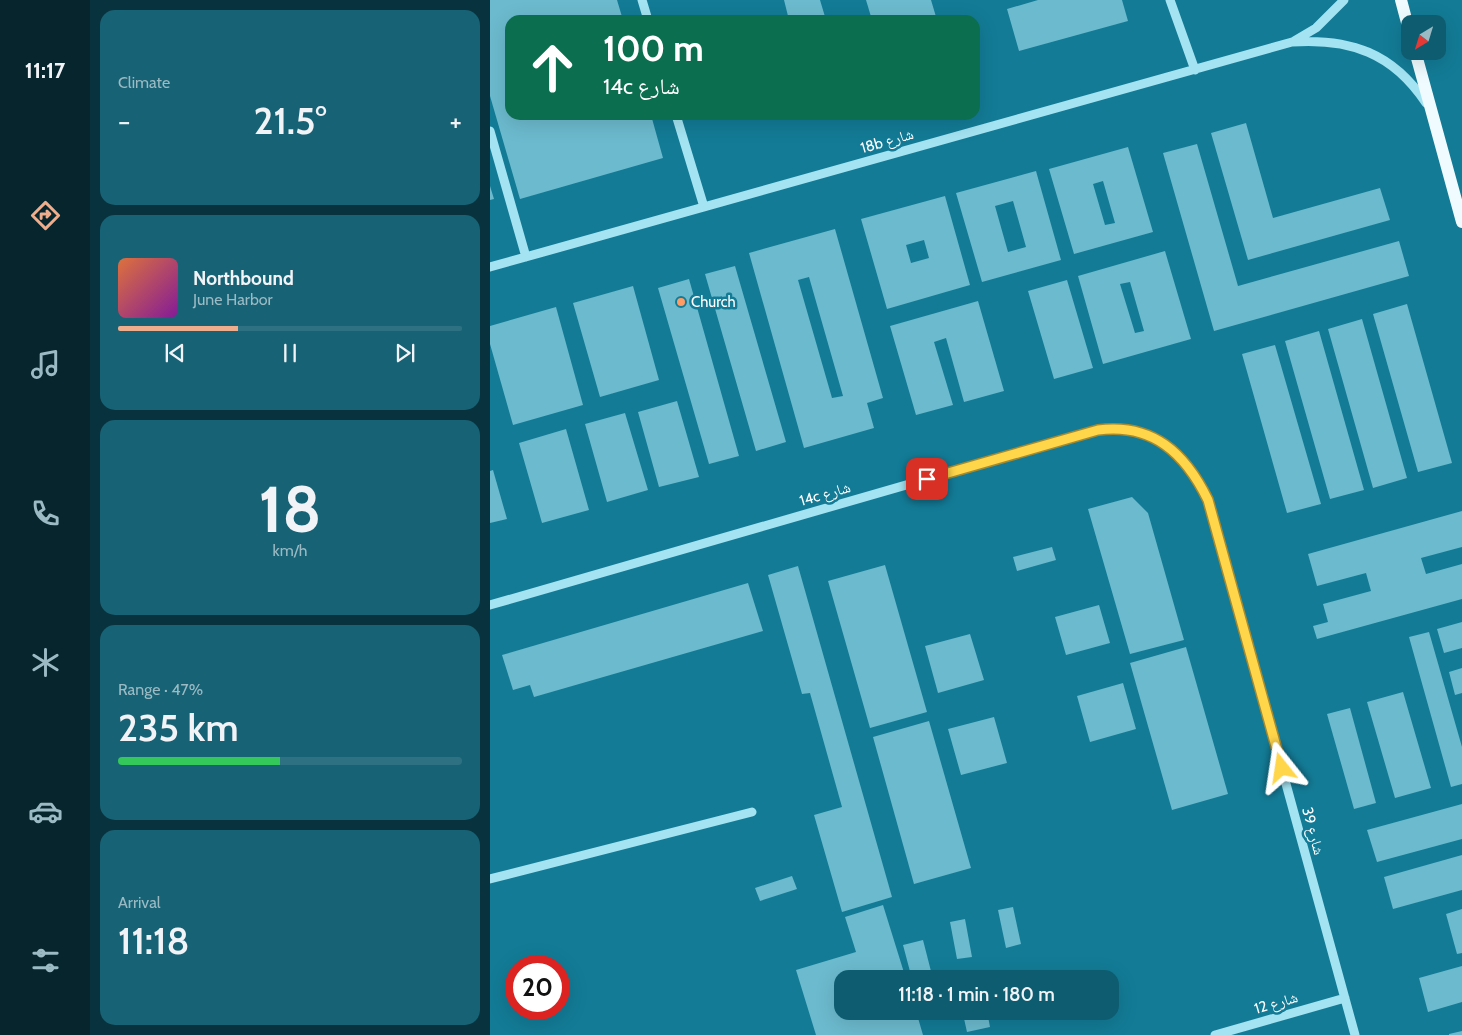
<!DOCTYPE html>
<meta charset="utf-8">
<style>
body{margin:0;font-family:Cabin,"Noto Naskh Arabic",sans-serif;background:#176275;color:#f1f3f6;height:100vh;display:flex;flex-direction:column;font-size:19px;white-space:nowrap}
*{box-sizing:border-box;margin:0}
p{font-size:16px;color:#9bbac3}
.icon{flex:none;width:28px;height:28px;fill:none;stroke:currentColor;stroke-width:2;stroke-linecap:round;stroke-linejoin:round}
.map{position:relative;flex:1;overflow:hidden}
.details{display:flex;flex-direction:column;gap:10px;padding:10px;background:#08333e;width:400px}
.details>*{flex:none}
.top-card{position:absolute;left:15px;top:15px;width:475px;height:105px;border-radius:15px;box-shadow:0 5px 20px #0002;background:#0b6e4f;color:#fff;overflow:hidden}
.needle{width:32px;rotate:218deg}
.tools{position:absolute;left:911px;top:15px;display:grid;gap:10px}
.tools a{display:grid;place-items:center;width:45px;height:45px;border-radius:10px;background:#0e5c70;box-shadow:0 5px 20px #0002;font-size:25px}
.speed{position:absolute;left:15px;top:955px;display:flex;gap:10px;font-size:25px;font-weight:700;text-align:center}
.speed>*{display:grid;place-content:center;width:65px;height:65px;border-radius:50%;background:#0e5c70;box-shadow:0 5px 20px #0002;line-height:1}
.speed .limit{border:8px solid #d22;background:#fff;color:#111}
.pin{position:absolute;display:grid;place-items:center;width:42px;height:42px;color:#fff;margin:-21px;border-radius:10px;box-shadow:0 2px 8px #0006}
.me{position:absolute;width:55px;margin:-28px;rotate:345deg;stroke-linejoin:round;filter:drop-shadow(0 0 4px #0008)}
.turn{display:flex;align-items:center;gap:18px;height:105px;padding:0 15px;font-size:22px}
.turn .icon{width:65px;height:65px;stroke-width:2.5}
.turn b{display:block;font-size:35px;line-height:42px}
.big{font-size:38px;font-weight:600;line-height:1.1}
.details .tile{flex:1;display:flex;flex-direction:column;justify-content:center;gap:8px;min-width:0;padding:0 18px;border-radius:15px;background:#176275}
.details .dial{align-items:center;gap:0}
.dial b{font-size:65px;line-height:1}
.song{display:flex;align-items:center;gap:15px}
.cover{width:60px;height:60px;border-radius:8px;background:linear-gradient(135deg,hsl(20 70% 55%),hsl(290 70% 35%))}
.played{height:5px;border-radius:2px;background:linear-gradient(90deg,#eead8d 35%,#2e7183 35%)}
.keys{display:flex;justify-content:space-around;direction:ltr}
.heat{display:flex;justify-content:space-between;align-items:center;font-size:28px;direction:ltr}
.charge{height:8px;border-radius:4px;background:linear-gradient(90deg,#34c759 47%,#2e7183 0)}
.trip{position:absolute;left:344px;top:970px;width:285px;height:50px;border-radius:15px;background:#0e5c70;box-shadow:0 5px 20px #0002;font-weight:600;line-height:50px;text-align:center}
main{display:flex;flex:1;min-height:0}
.dock{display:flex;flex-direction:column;width:90px;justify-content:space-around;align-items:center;background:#06252d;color:#9bbac3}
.dock .icon{width:35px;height:35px}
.dock .active{color:#eead8d}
.dock b{font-size:22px;color:#f1f3f6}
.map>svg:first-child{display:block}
.building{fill:#6cbace;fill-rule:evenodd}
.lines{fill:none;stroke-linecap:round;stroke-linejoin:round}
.minor{stroke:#a4e3f2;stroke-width:9}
.major{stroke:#effbff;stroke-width:12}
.route-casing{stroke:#a68a30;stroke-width:12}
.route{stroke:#ffd54a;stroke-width:9}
.poi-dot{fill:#ff9c65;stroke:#137b96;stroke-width:2}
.labels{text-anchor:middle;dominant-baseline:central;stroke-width:5;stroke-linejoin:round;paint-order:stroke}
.street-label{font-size:15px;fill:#fff;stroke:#137b96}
.poi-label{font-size:15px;fill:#fff;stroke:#137b96;text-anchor:start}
</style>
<main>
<nav class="dock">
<b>11:17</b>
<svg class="icon active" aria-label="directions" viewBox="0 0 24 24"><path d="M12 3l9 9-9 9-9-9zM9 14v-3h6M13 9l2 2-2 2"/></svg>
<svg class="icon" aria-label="music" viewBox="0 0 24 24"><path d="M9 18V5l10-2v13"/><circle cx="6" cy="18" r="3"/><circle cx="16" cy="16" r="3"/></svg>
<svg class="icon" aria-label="phone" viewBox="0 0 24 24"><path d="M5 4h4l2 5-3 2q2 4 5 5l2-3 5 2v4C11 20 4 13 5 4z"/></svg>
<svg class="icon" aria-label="climate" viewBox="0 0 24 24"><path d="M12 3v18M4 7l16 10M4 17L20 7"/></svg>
<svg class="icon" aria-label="car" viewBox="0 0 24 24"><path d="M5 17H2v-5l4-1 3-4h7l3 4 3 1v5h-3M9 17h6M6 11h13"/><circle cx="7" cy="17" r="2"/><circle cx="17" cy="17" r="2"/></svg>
<svg class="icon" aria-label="filters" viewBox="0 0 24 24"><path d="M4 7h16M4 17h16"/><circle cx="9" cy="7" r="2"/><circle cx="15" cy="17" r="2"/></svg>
</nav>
<section class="details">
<div class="tile"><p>Climate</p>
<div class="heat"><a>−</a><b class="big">21.5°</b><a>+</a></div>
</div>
<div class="tile">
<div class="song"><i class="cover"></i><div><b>Northbound</b><p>June Harbor</p></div></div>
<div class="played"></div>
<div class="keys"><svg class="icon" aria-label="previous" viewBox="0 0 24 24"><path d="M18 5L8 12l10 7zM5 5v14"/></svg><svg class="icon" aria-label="pause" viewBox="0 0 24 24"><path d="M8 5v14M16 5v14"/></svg><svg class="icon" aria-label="next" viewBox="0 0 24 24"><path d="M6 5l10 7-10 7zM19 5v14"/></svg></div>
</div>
<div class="tile dial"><b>18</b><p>km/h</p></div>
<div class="tile"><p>Range · 47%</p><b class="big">235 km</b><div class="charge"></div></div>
<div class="tile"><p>Arrival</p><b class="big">11:18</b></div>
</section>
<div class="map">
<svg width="972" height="1035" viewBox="0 0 972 1035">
<rect width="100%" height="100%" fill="#137b96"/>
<path class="building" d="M0,0H127L133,20H20V115H161L173,158L30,199L0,96Z
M294,0H330L336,20H299Z
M376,0H441L447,20H382Z
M548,0H632L638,21L529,51L517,9Z
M756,123L783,218L890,188L900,220L758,260L721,133Z
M707,144L748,286L909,241L919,276L724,331L673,153Z
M638,147L663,232L584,254L559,169ZM613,181L625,223L615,225L603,184Z
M546,171L571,260L492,282L466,193ZM523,201L536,247L518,252L505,206Z
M0,186L4,199L0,200Z
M455,196L480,285L397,309L371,219ZM434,240L439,258L421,263L416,245Z
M345,229L393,398L377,403L384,428L314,448L259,253ZM319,277L353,396L342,398L308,280Z
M675,251L701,339L613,364L588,276ZM640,282L654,331L645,333L630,284Z
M245,266L296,442L266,451L215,274Z
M199,279L249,456L219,464L168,288Z
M577,280L603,368L564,379L538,291Z
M143,286L169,380L110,397L83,303Z
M488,301L514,391L474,402L456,338L444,342L463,405L426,415L400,326Z
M917,304L962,463L928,472L883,314Z
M66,307L93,405L23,425L0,344V326Z
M872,319L917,478L883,488L838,329Z
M829,331L874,490L840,499L795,341Z
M785,345L831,504L797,513L752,354Z
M187,401L209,477L169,487L148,412Z
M135,413L158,490L117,502L95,424Z
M76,429L99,510L52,523L29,443Z
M3,470L17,519L0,523V471Z
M642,497L658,513L694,640L640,654L598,509Z
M972,511V547L931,558L936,574L972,564V599L827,639L823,626L838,622L833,604L881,591L876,573L827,586L818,554Z
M562,547L566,560L527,571L523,557Z
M395,565L437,712L380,728L338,581Z
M308,566L402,897L352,912L324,815L352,807L320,693L312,694L278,575Z
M258,583L273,631L44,697L40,685L23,690L12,655Z
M609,605L620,643L576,655L565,617Z
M972,622V648L954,653L947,629Z
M939,632L972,747V784L961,787L919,637Z
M480,634L494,680L448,693L435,646Z
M696,647L738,794L682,810L640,663Z
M972,668V693L965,695L959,672Z
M633,683L646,729L600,742L587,696Z
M913,692L941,788L905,798L877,702Z
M860,708L886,803L864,809L837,714Z
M504,717L517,763L471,775L458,729Z
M439,721L481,868L424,884L383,737Z
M972,804V839L887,862L877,830Z
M972,855V890L903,909L894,877Z
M302,876L307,889L270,901L265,888Z
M393,905L416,979H352V1011H426L433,1035H326L306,970L366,952L355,917Z
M523,907L531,944L516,948L508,910Z
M972,909V953L967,954L956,914Z
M475,919L482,957L467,959L460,922Z
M433,940L443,979H422L413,945Z
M972,966V1002L938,1012L929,978Z
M486,1011H497L500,1027L477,1032L473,1014Z
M972,1031V1035H959V1034Z"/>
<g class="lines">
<path class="minor" d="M152,0L158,20
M680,0L705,70
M804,41L826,28L854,0
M186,115L214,207
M0,131L36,257
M0,267L802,42C860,38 903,53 936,103
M0,605L607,430C663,423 695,453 718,500L865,1035
M0,879L262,812
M725,1035L855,998"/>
<path class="major" d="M911,0L920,34
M925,51L972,222"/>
</g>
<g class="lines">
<defs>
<path id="route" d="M437,479L608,430C663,423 695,453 718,500L792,768"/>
</defs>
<use href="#route" class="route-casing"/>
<use href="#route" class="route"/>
</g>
<circle class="poi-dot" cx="191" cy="302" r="5"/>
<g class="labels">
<g class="street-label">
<text transform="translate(397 141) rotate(-16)">18b شارع</text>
<text transform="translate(335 494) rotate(-16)">14c شارع</text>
<text transform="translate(823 831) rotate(75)">شارع 39</text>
<text transform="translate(786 1003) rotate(-16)">شارع 12</text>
</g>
<g class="poi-label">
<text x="201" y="302">Church</text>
</g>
</g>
</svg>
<div class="tools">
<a><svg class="needle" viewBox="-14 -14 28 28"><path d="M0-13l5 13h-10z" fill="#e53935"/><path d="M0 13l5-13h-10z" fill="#9bbac3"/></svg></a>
</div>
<div class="speed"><div class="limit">20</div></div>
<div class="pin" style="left:437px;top:479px;background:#d93025"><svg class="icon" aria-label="arrive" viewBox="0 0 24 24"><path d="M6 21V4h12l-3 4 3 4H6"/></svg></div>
<svg class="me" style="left:792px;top:768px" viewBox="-20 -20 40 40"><path d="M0-17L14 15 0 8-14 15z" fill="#ffd54a" stroke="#fff" stroke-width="4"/></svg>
<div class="trip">11:18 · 1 min · 180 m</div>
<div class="top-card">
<div class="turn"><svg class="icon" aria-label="ahead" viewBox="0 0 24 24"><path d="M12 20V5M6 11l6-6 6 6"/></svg><div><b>100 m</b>14c شارع</div></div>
</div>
</div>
</main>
